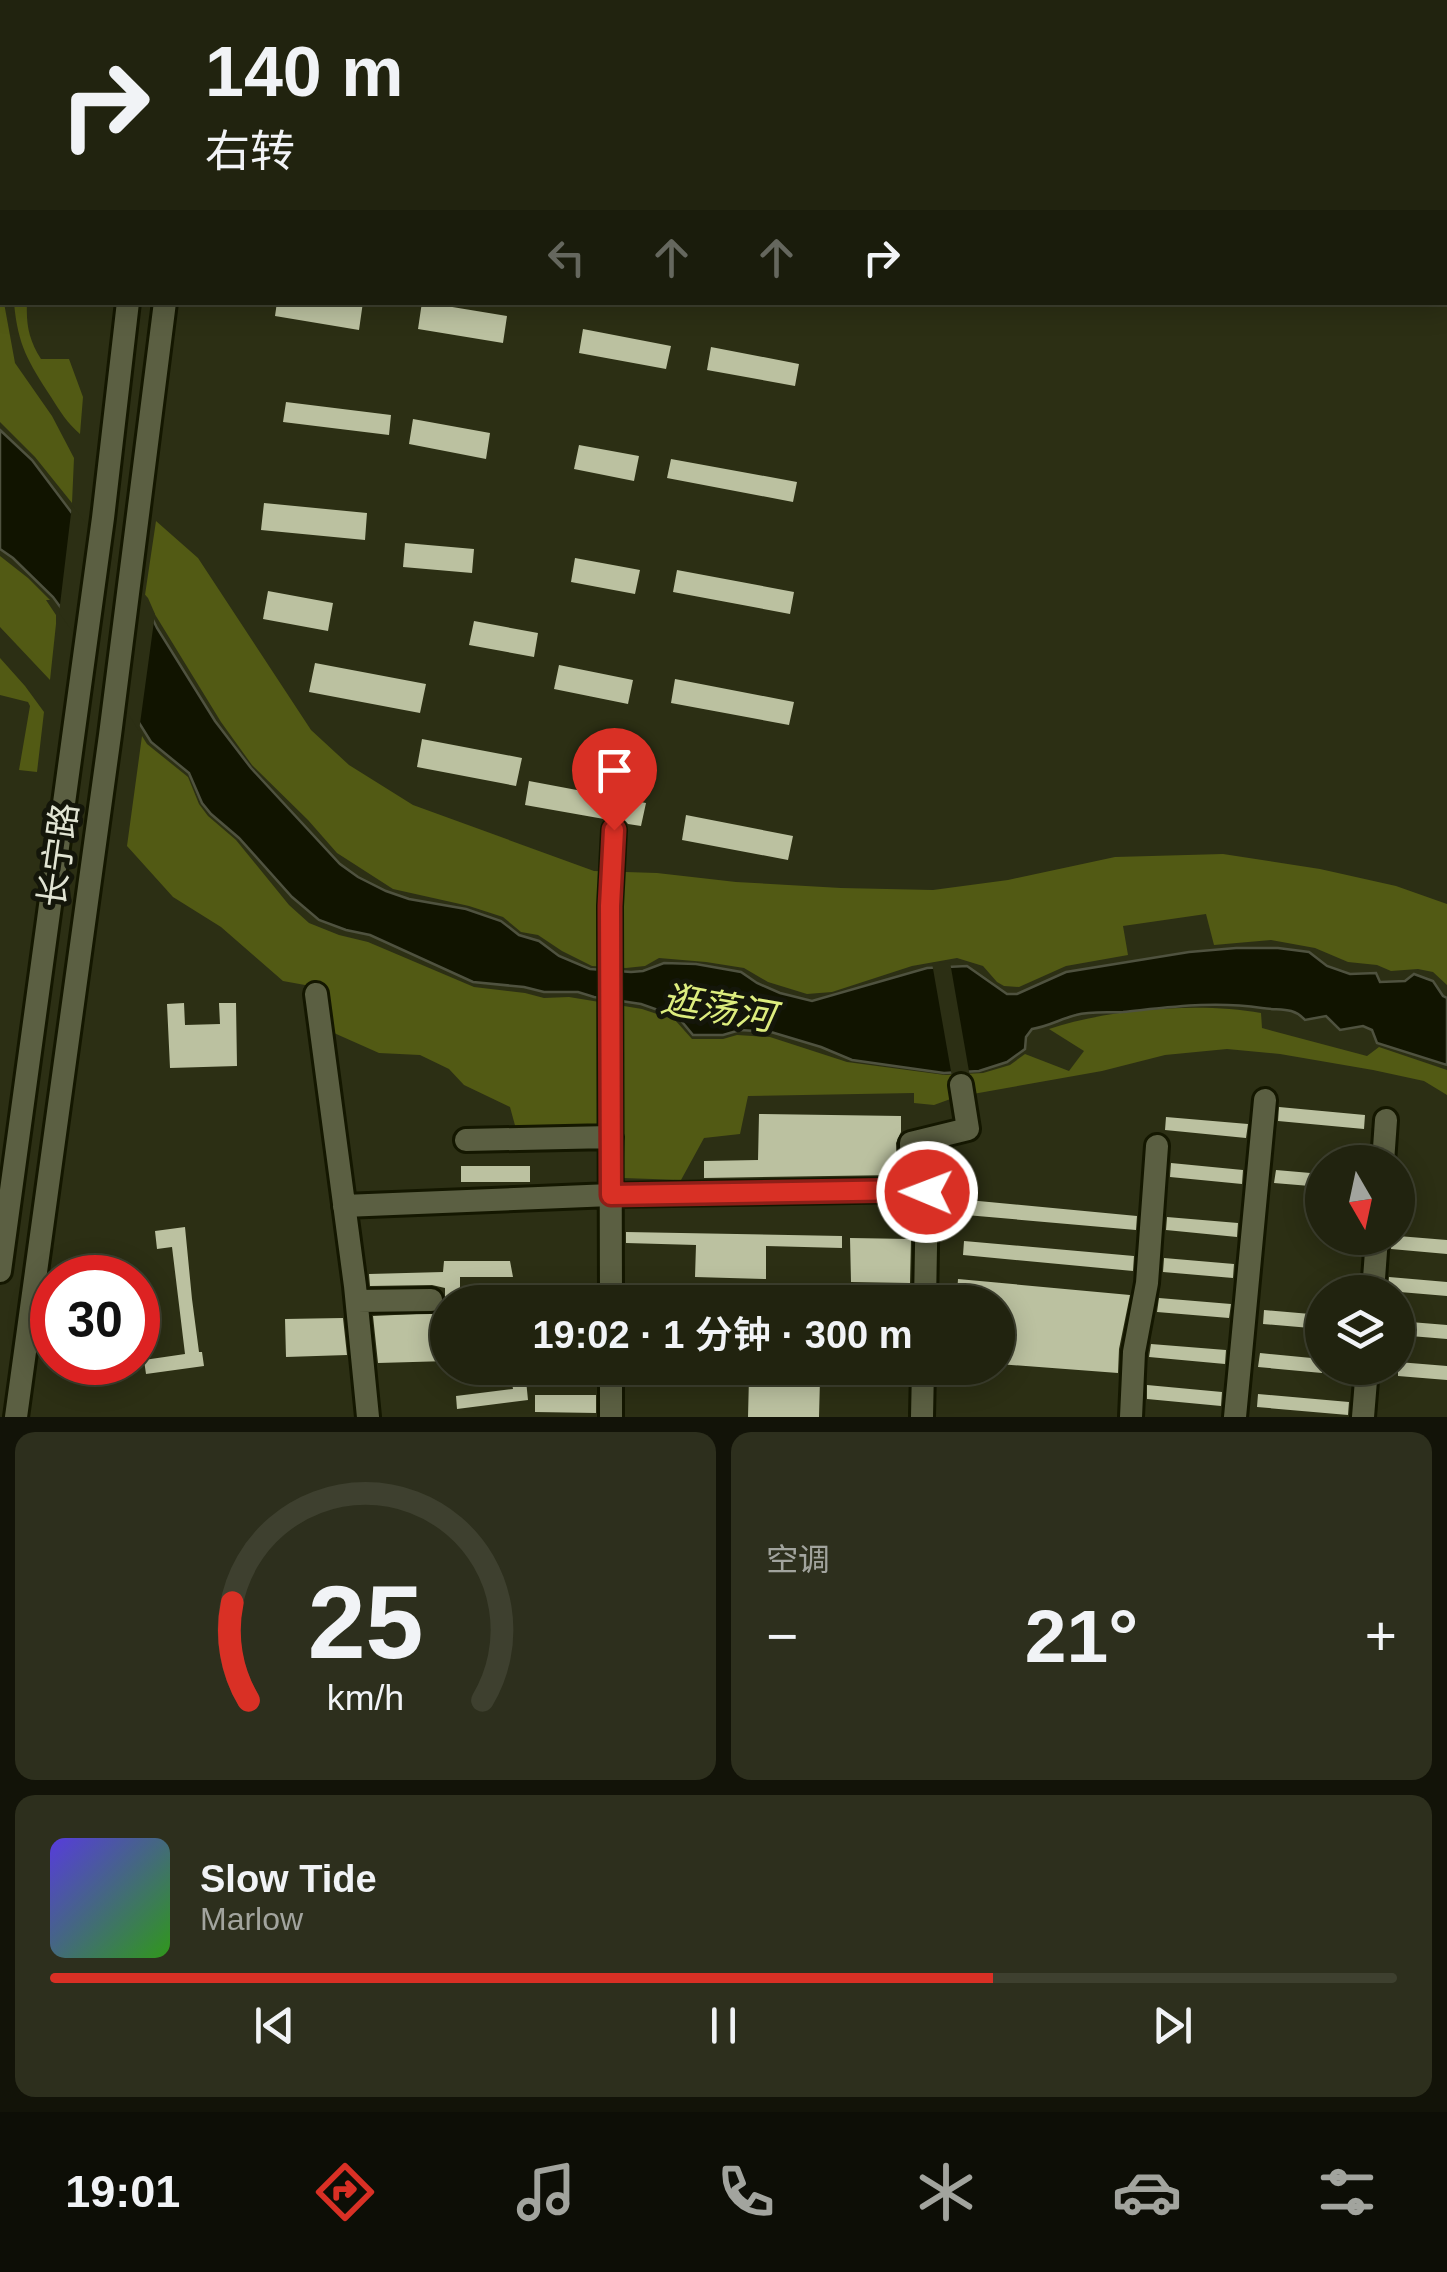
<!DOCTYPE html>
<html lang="zh">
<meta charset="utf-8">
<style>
body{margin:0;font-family:Arial,"Noto Sans SC",sans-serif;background:#2d2f1d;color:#f1f3f6;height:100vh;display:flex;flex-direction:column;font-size:38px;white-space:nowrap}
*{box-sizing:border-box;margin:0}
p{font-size:32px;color:#a2a49e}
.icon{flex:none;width:55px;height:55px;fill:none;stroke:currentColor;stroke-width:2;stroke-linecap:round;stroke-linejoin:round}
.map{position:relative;height:1417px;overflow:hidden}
.details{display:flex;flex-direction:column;gap:15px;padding:15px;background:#121308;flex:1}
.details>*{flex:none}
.guide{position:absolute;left:0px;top:0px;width:1448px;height:305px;box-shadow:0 5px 25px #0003,0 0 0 2px #3e402f;background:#21230f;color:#f1f3f6;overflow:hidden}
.needle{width:65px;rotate:171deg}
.tools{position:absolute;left:1305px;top:1145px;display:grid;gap:20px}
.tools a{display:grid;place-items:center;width:110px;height:110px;border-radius:50%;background:#21230f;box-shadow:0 5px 25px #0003,0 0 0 2px #3e402f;font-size:50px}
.speed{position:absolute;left:30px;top:1255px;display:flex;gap:20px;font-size:50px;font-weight:700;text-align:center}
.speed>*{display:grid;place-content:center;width:130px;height:130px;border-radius:50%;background:#21230f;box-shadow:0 5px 25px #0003,0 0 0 2px #3e402f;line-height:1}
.speed .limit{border:15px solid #d22;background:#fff;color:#111}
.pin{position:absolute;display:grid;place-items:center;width:85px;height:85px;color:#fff;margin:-102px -42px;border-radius:50% 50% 50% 0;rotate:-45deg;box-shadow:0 0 10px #0007}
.pin .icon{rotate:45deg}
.me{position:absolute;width:110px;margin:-55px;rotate:271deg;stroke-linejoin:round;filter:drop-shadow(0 0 8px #0008)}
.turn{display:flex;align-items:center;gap:35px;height:210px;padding:0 40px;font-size:45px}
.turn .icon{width:130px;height:130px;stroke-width:2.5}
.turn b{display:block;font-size:70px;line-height:85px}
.lanes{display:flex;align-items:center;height:95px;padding:0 40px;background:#0003;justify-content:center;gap:50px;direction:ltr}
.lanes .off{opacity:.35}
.big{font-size:75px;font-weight:600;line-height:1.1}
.details .tile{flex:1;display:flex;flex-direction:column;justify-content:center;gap:15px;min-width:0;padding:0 35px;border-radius:20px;background:#2d2f1d}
.details .dial{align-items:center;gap:0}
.dial svg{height:260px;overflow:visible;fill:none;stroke:#3e402f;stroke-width:7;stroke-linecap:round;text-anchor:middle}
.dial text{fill:#f1f3f6;stroke:none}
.song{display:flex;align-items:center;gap:30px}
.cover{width:120px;height:120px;border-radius:15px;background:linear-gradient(135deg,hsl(250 70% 55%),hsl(110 70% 35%))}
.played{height:10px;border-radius:5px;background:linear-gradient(90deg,#d93025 70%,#3e402f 70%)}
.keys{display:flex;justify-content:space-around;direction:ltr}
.heat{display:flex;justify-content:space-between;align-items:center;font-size:55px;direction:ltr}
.details .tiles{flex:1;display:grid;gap:15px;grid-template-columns:1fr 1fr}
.tile:last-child{grid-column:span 2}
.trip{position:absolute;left:430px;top:1285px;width:585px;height:100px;border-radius:50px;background:#21230f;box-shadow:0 5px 25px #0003,0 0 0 2px #3e402f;font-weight:600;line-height:100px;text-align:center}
.dock{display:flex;height:160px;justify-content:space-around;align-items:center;background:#0d0e06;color:#a2a49e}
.dock .icon{width:70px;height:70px}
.dock .active{color:#d93025}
.dock b{font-size:45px;color:#f1f3f6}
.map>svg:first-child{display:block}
.built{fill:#343915}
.green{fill:#525a14}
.water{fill:#111400;stroke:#4f523f;stroke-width:2.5}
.pier{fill:#2c2f14}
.building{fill:#bbc1a0}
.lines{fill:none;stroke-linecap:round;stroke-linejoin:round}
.minor-casing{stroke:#141700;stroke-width:28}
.highway-casing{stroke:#141700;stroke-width:35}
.minor{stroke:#5b5f42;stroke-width:22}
.highway{stroke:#a9b559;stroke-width:30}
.route-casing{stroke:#8d1f18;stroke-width:25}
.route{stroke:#d93025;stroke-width:18}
.labels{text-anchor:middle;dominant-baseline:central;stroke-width:10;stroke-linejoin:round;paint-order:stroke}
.street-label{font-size:35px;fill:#e1e4d3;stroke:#14160a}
.water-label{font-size:38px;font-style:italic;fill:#dded7e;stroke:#14160a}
</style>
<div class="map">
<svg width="1447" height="1417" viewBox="0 0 1447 1417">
<rect width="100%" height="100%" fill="#2c2f14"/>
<path class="built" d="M1025,0H1447V77H1445V2H1039Z"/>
<path class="green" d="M0,281L15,363L52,416L74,458L72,503L35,457L0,422Z
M14,303H27C26,325 29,340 41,359H69L83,397L80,434C67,423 60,411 51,397C28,361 18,346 14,303Z
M156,521L198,558L311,730L349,765L413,805L594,871L657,873L736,882L841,888L933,890L1008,880L1115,857L1223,854L1320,869L1396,886L1447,904V985L1433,972L1418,969L1391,971L1377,965L1348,962L1315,948L1271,940L1214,945L1206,914L1123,926L1128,955L1066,966L1019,987L1004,986L997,982L983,966L957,958L912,966L832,992L807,994L768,982L744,968L706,962L659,958L645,966L626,968L592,966L562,951L538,935L521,932L503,917L469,906L393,889L337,853L308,820L252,765L221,722L148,603L145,595Z
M0,556L28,578L50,600H46L56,615V624L50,680L0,627Z
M0,658L25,686L44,712L37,772L19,770L30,706L28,702L0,695Z
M142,736L147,744L188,777L199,804L208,816L236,840L289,905L309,923L339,935L368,942L474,987L525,993L544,998L569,997L642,1009L675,1020L692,1039H723L737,1035L770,1037L847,1062L945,1075L983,1073L1010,1065L1025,1054L1069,1071L1084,1051L1049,1029C1108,1009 1200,1002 1261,1013L1262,1028L1367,1056L1379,1047L1447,1070V1095L1424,1081L1373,1070L1280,1054L1227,1049L1165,1055L1102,1071L956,1097L934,1105L914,1103V1093L748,1096L740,1134L704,1138L681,1180L623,1178L625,1136L516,1129L510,1107L464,1085L449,1069L420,1055L379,1053L334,1033L329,1000L305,985L283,981L221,927L173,897L127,846Z"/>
<path class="water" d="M0,430L32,460L114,569L144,601L157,628L215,721L251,768L340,864L358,877L386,891L409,899L466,909L501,921L519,935L539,941L559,956L590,969L631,972L643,971L664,963L696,964L741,972L757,983L780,993L812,1001L927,968L967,966L1007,994H1017L1066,972L1189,952L1236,948H1278L1309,952L1327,966L1350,974L1376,973L1380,982L1405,981L1414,974L1433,981L1443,996L1447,998V1065L1377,1043L1372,1030L1363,1026L1340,1030L1326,1016L1305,1020C1292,1006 1280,1011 1262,1008C1213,1001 1172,1007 1123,1012C1108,1013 1090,1011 1076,1015C1060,1019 1050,1026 1032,1029L1026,1037L1025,1049L1007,1062L979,1071L944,1073L852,1060L821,1047L771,1032L740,1030L723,1035H693L678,1017L641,1004L594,997L578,992H544L524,987L473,982L370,935L346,930L319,920L292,897L239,838L211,814L202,803L189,773L151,742L105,668L53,597L13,558L0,549Z"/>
<path class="pier" d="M72,505L118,565L148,598L155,614L139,731L101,670L59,613Z
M950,962L970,1077H952L932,963Z"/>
<path class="building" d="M277,302H363L359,330L275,316Z
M422,302L507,316L503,343L418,329Z
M583,329L671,346L666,369L579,353Z
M711,347L799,364L795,386L707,370Z
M286,402L391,415L389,435L283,422Z
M413,419L490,433L486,459L409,444Z
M579,445L639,456L634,481L574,469Z
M671,459L797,482L793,502L667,478Z
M264,503L367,513L365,540L261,530Z
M405,543L474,549L472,573L403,567Z
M575,558L640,570L635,594L571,582Z
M677,570L794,592L790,614L673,592Z
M268,591L333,603L328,631L263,619Z
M474,621L538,633L534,657L469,645Z
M315,663L426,684L420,713L309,692Z
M559,665L633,680L628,704L554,689Z
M675,679L794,702L789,725L671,703Z
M422,739L522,758L516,786L417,767Z
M529,781L646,803L641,826L628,824L623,818L616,815L604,819L525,805Z
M686,815L793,836L788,860L682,840Z
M184,1003L185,1025L220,1024L219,1003H236L237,1066L170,1068L167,1004Z
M1279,1107L1365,1115L1364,1129L1278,1121Z
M759,1114L901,1116V1132L896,1143L897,1175L704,1178V1161L758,1160Z
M1166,1117L1248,1124L1246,1138L1165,1130Z
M1171,1163L1243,1170L1242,1184L1170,1177Z
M461,1166H530V1182H461Z
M1276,1170L1322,1174V1187L1274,1183Z
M968,1200L1137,1216L1136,1230L966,1215Z
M1167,1217L1238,1223L1237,1237L1166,1230Z
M185,1227L192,1299L199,1352H202L204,1366L146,1374L144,1360L185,1354L172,1247L157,1249L155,1231Z
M626,1232L842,1236V1248L766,1246V1279L695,1277L696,1245L626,1243Z
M1398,1236L1447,1240V1254L1391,1249L1392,1238Z
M850,1238L911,1239L910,1283L851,1282Z
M964,1241L1134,1256L1133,1271L963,1255Z
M1164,1258L1234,1264L1233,1278L1163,1272Z
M444,1261H510L513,1277H460V1302H445V1288L432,1285L370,1286L369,1274L443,1272Z
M1389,1277L1447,1282V1296L1388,1291Z
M958,1279L1130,1295L1119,1349L1118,1373L998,1364V1297L957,1294Z
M1159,1298L1231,1304L1229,1318L1157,1312Z
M1264,1310L1322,1315V1329L1263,1324Z
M438,1313H448V1361L378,1363L373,1316Z
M343,1318L347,1355L286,1357L285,1319Z
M1398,1321L1447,1325V1339L1398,1335Z
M1151,1344L1226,1350L1225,1364L1149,1357Z
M1260,1353L1322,1359V1373L1258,1367Z
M1398,1362L1447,1366V1380L1398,1376Z
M525,1370L528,1400L457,1409L456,1396L513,1389L510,1372Z
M749,1377L820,1379L819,1417H748Z
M1147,1385L1222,1392L1221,1406L1147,1399Z
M1258,1394L1349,1402L1348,1415L1257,1407Z
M535,1395H596V1413L535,1412Z"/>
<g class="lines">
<defs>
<path id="minor" d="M353,2V0
M316,994L355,1286L368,1417
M466,1140L611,1137
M1383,1162L1386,1120
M912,1190L927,1192L925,1302
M344,1206L611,1195L912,1190L911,1143L968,1129L961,1085
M0,1271L103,518L128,302
M1373,1292L1377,1238
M357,1301L431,1300
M611,1302L610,906L614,830
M16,1417L110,735L165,302
M611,1417V1368
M922,1417L923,1368
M1131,1417L1134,1352L1147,1283L1157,1146
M1235,1417L1265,1100
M1363,1417L1367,1368"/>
<path id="highway" d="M149,0L166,2
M0,26L2,27
M1445,193H1447
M1445,243H1447"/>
</defs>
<use href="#minor" class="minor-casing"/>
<use href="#highway" class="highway-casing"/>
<use href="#minor" class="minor"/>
<use href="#highway" class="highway"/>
</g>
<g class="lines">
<defs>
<path id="route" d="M614,830L610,906L611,1195L912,1190L927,1192"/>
</defs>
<use href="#route" class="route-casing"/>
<use href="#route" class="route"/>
</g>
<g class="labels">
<g class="street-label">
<text transform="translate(58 855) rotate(-82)">长宁路</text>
</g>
<g class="water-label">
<text transform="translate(718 1008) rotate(10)">逛荡河</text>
</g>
</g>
</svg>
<div class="tools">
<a><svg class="needle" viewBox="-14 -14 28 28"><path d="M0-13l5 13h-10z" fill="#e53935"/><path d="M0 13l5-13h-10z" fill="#a2a49e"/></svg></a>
<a><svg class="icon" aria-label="layers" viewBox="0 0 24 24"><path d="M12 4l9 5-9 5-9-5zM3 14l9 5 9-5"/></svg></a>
</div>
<div class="speed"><div class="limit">30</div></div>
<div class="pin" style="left:614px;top:830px;background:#d93025"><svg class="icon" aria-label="arrive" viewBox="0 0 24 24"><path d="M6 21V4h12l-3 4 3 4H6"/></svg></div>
<svg class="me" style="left:927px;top:1192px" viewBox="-20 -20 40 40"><circle r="17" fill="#d93025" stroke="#fff" stroke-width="3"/><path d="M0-11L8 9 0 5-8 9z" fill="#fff"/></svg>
<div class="trip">19:02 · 1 分钟 · 300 m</div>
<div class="guide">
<div class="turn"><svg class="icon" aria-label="right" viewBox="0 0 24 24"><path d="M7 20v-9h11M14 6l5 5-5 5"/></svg><div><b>140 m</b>右转</div></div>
<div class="lanes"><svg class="icon off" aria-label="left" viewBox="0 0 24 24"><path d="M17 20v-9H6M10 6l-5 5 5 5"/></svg><svg class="icon off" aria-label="ahead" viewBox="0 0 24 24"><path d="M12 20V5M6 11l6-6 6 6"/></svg><svg class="icon off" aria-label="ahead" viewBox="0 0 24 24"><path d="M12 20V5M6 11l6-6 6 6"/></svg><svg class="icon" aria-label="right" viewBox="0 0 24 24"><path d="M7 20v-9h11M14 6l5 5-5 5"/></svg></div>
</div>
</div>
<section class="details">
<div class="tiles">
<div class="tile dial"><svg viewBox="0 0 100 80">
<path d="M14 69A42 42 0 1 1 86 69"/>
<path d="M14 69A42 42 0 0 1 9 39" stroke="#d93025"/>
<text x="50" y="56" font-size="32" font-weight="700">25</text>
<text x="50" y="72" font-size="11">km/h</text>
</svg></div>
<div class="tile"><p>空调</p>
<div class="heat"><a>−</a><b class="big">21°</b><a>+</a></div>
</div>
<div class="tile">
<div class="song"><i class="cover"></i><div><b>Slow Tide</b><p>Marlow</p></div></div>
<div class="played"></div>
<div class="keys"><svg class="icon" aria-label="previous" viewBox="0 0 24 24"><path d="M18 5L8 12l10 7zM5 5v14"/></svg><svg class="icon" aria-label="pause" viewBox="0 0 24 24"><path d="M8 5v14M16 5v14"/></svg><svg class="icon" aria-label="next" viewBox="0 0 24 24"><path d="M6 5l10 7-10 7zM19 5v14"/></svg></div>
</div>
</div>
</section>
<nav class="dock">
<b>19:01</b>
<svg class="icon active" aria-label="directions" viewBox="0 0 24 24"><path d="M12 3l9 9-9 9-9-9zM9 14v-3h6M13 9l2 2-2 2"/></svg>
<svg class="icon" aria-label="music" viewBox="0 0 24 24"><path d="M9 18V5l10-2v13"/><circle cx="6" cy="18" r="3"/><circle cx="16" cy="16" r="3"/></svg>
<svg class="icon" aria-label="phone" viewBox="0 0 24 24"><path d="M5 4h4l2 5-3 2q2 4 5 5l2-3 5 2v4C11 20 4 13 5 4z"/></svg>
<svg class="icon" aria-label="climate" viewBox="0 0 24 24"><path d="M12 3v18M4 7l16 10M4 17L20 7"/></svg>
<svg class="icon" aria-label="car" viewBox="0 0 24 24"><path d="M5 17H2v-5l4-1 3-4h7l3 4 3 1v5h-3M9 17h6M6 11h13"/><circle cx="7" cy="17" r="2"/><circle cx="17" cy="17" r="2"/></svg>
<svg class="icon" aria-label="filters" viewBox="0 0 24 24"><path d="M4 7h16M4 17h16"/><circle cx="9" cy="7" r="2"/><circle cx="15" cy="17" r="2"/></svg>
</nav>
